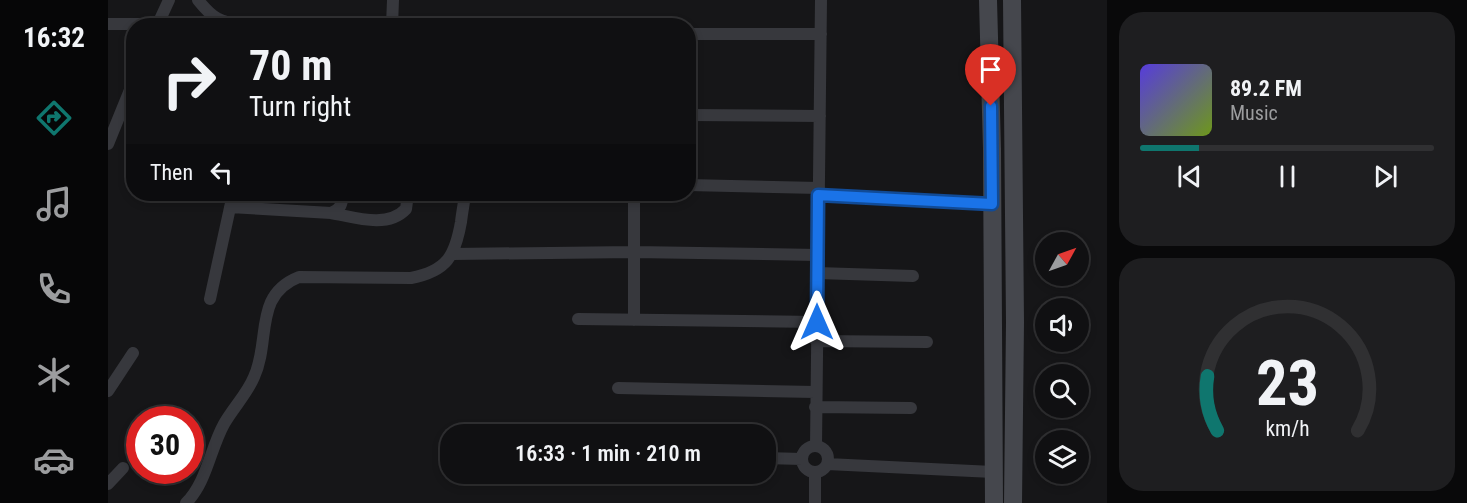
<!DOCTYPE html>
<meta charset="utf-8">
<style>
body{margin:0;font-family:"Roboto Condensed",sans-serif;background:#1e1e20;color:#f1f3f6;height:100vh;display:flex;flex-direction:column;font-size:22px;white-space:nowrap}
*{box-sizing:border-box;margin:0}
p{font-size:20px;color:#9c9d9f}
.icon{flex:none;width:33px;height:33px;fill:none;stroke:currentColor;stroke-width:2;stroke-linecap:round;stroke-linejoin:round}
.map{position:relative;flex:1;overflow:hidden}
.panel{display:flex;flex-direction:column;gap:12px;padding:12px;background:#09090a;width:360px}
.panel>*{flex:none}
.guide{position:absolute;left:18px;top:18px;width:570px;height:183px;border-radius:24px;box-shadow:0 3px 9px #0003,0 0 0 2px #303032;background:#101012;color:#f1f3f6;overflow:hidden}
.needle{width:39px;rotate:50deg}
.buttons{position:absolute;left:927px;top:232px;display:grid;gap:12px}
.buttons a{display:grid;place-items:center;width:54px;height:54px;border-radius:50%;background:#101012;box-shadow:0 3px 9px #0003,0 0 0 2px #303032;font-size:30px}
.speed{position:absolute;left:18px;top:406px;display:flex;gap:12px;font-size:30px;font-weight:700;text-align:center}
.speed>*{display:grid;place-content:center;width:78px;height:78px;border-radius:50%;background:#101012;box-shadow:0 3px 9px #0003,0 0 0 2px #303032;line-height:1}
.speed .limit{border:9px solid #d22;background:#fff;color:#111}
.pin{position:absolute;display:grid;place-items:center;width:51px;height:51px;color:#fff;margin:-62px -26px;border-radius:50% 50% 50% 0;rotate:-45deg;box-shadow:0 0 6px #0007}
.pin .icon{rotate:45deg}
.me{position:absolute;width:66px;margin:-33px;rotate:0deg;stroke-linejoin:round;filter:drop-shadow(0 0 4px #0008)}
.turn{display:flex;align-items:center;gap:21px;height:126px;padding:0 24px;font-size:27px}
.turn .icon{width:78px;height:78px;stroke-width:2.5}
.turn b{display:block;font-size:42px;line-height:51px}
.then{display:flex;align-items:center;height:57px;padding:0 24px;background:#0003;gap:12px;font-size:22px}
.panel .widget{flex:1;display:flex;flex-direction:column;justify-content:center;gap:9px;min-width:0;padding:0 21px;border-radius:24px;background:#1e1e20}
.panel .dial{align-items:center;gap:0}
.dial svg{height:156px;overflow:visible;fill:none;stroke:#303032;stroke-width:7;stroke-linecap:round;text-anchor:middle}
.dial text{fill:#f1f3f6;stroke:none}
.song{display:flex;align-items:center;gap:18px}
.cover{width:72px;height:72px;border-radius:9px;background:linear-gradient(135deg,hsl(250 70% 55%),hsl(80 70% 35%))}
.played{height:6px;border-radius:3px;background:linear-gradient(90deg,#0f766e 20%,#303032 20%)}
.keys{display:flex;justify-content:space-around;direction:ltr}
.trip{position:absolute;left:332px;top:424px;width:336px;height:60px;border-radius:24px;background:#101012;box-shadow:0 3px 9px #0003,0 0 0 2px #303032;font-weight:600;line-height:60px;text-align:center}
main{display:flex;flex:1;min-height:0}
.tab-bar{display:flex;flex-direction:column;width:108px;justify-content:space-around;align-items:center;background:#060607;color:#9c9d9f}
.tab-bar .icon{width:42px;height:42px}
.tab-bar .selected{color:#0f766e}
.tab-bar b{font-size:27px;color:#f1f3f6}
.map>svg:first-child{display:block}
.lines{fill:none;stroke-linecap:round;stroke-linejoin:round}
.street{stroke:#37383d;stroke-width:12}
.secondary{stroke:#45474d;stroke-width:18}
.route-casing{stroke:#114b97;stroke-width:15}
.route{stroke:#1a73e8;stroke-width:10}
</style>
<main>
<nav class="tab-bar">
<b>16:32</b>
<svg class="icon selected" aria-label="directions" viewBox="0 0 24 24"><path d="M12 3l9 9-9 9-9-9zM9 14v-3h6M13 9l2 2-2 2"/></svg>
<svg class="icon" aria-label="music" viewBox="0 0 24 24"><path d="M9 18V5l10-2v13"/><circle cx="6" cy="18" r="3"/><circle cx="16" cy="16" r="3"/></svg>
<svg class="icon" aria-label="phone" viewBox="0 0 24 24"><path d="M5 4h4l2 5-3 2q2 4 5 5l2-3 5 2v4C11 20 4 13 5 4z"/></svg>
<svg class="icon" aria-label="climate" viewBox="0 0 24 24"><path d="M12 3v18M4 7l16 10M4 17L20 7"/></svg>
<svg class="icon" aria-label="car" viewBox="0 0 24 24"><path d="M5 17H2v-5l4-1 3-4h7l3 4 3 1v5h-3M9 17h6M6 11h13"/><circle cx="7" cy="17" r="2"/><circle cx="17" cy="17" r="2"/></svg>
</nav>
<div class="map">
<svg width="999" height="503" viewBox="0 0 999 503">
<rect width="100%" height="100%" fill="#161618"/>
<g class="lines">
<path class="street" d="M90,0C105,19 111,21 135,26
M0,24H49
M49,26L61,0
M284,26L285,0
M580,34H713
M580,115L712,116
M0,144L26,80
M580,185L711,188
M526,194V320
M710,195L884,204
M122,207L223,213C233,210 234,203 235,194
M223,213C246,217 279,229 298,209L300,194
M345,254L526,252L710,255
M709,273L805,276
M102,299L125,194
M470,319L709,322
M708,341L819,342
M510,388L707,392
M0,391L25,353
M707,407L803,408
M708,446L713,0
M694 459a13 13 0 1 1 26 0a13 13 0 1 1-26 0Z
M657,458L694,459
M719,464L885,472
M0,484L15,468
M78,503C99,482 102,449 116,424C125,408 139,394 146,377C163,340 145,295 191,277L303,278C339,271 347,256 353,222C354,213 356,203 357,194
M707,503V472"/>
<path class="secondary" d="M880,0L884,149L886,503
M904,0L907,322L905,503"/>
</g>
<g class="lines">
<defs>
<path id="route" d="M709,322L710,195L884,204L883,106"/>
</defs>
<use href="#route" class="route-casing"/>
<use href="#route" class="route"/>
</g>
</svg>
<div class="buttons">
<a><svg class="needle" viewBox="-14 -14 28 28"><path d="M0-13l5 13h-10z" fill="#e53935"/><path d="M0 13l5-13h-10z" fill="#9c9d9f"/></svg></a>
<a><svg class="icon" aria-label="sound" viewBox="0 0 24 24"><path d="M4 9h4l5-4v14l-5-4H4zM17 9q2 3 0 6"/></svg></a>
<a><svg class="icon" aria-label="search" viewBox="0 0 24 24"><circle cx="10" cy="10" r="6"/><path d="M15 15l6 6"/></svg></a>
<a><svg class="icon" aria-label="layers" viewBox="0 0 24 24"><path d="M12 4l9 5-9 5-9-5zM3 14l9 5 9-5"/></svg></a>
</div>
<div class="speed"><div class="limit">30</div></div>
<div class="pin" style="left:883px;top:106px;background:#d93025"><svg class="icon" aria-label="arrive" viewBox="0 0 24 24"><path d="M6 21V4h12l-3 4 3 4H6"/></svg></div>
<svg class="me" style="left:709px;top:322px" viewBox="-20 -20 40 40"><path d="M0-17L14 15 0 8-14 15z" fill="#1a73e8" stroke="#fff" stroke-width="4"/></svg>
<div class="trip">16:33 · 1 min · 210 m</div>
<div class="guide">
<div class="turn"><svg class="icon" aria-label="right" viewBox="0 0 24 24"><path d="M7 20v-9h11M14 6l5 5-5 5"/></svg><div><b>70 m</b>Turn right</div></div>
<div class="then">Then<svg class="icon" aria-label="left" viewBox="0 0 24 24"><path d="M17 20v-9H6M10 6l-5 5 5 5"/></svg></div>
</div>
</div>
<section class="panel">
<div class="widget">
<div class="song"><i class="cover"></i><div><b>89.2 FM</b><p>Music</p></div></div>
<div class="played"></div>
<div class="keys"><svg class="icon" aria-label="previous" viewBox="0 0 24 24"><path d="M18 5L8 12l10 7zM5 5v14"/></svg><svg class="icon" aria-label="pause" viewBox="0 0 24 24"><path d="M8 5v14M16 5v14"/></svg><svg class="icon" aria-label="next" viewBox="0 0 24 24"><path d="M6 5l10 7-10 7zM19 5v14"/></svg></div>
</div>
<div class="widget dial"><svg viewBox="0 0 100 80">
<path d="M14 69A42 42 0 1 1 86 69"/>
<path d="M14 69A42 42 0 0 1 9 41" stroke="#0f766e"/>
<text x="50" y="56" font-size="32" font-weight="700">23</text>
<text x="50" y="72" font-size="11">km/h</text>
</svg></div>
</section>
</main>
